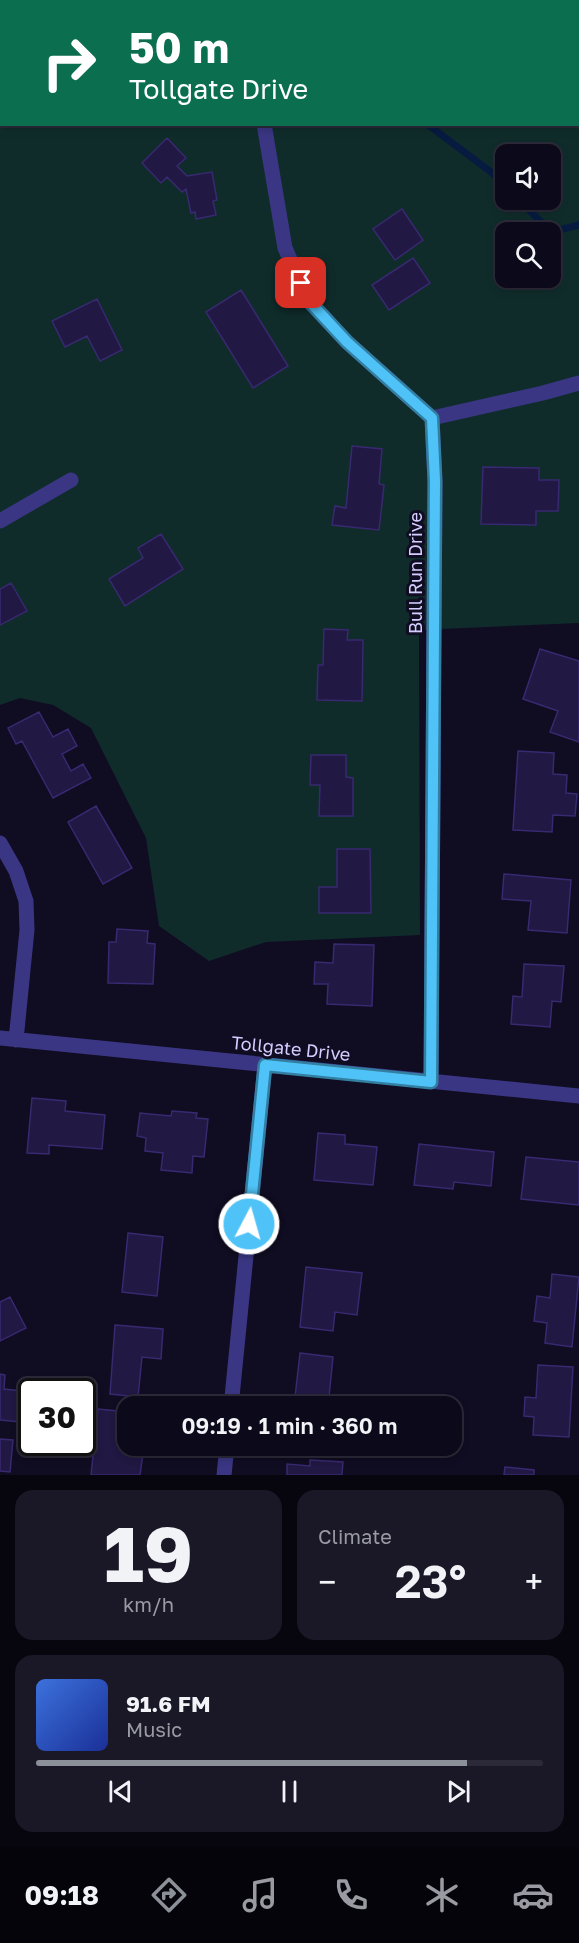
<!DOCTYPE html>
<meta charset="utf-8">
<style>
body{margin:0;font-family:"Golos Text",sans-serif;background:#1a1727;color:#f1f3f6;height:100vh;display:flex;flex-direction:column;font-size:22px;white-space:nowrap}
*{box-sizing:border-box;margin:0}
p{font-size:20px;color:#9a9aa2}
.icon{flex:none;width:33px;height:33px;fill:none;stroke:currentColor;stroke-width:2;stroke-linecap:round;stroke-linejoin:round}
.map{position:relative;height:1475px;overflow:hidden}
.details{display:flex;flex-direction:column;gap:15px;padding:15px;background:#07050e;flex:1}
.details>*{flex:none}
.hud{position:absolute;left:0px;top:0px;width:579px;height:126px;box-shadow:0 3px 9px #0003,0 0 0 2px #2c2a39;background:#0b6e4f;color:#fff;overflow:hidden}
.fabs{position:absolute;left:495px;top:144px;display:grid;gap:12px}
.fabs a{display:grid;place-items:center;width:66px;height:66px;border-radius:12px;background:#0c091a;box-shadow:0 3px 9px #0003,0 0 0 2px #2c2a39;font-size:30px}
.speed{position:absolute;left:18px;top:1378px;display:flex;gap:12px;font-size:30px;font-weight:700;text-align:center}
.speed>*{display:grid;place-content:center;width:78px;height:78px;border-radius:50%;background:#0c091a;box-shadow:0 3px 9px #0003,0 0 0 2px #2c2a39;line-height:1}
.speed .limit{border:3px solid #111;border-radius:9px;background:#fff;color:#111}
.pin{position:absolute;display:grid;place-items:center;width:51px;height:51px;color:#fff;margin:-26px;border-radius:12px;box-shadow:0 3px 9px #0006}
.me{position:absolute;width:66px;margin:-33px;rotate:6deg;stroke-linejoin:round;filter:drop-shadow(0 0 4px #0008)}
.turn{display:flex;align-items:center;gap:21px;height:126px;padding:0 30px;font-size:27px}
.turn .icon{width:78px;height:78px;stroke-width:2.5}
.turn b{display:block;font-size:42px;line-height:51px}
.big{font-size:45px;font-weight:600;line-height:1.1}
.details .card{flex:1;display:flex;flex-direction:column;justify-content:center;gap:9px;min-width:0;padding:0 21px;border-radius:18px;background:#1a1727}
.details .dial{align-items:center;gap:0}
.dial b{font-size:78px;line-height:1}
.song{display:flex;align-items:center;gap:18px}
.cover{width:72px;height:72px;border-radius:9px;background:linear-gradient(135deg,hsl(220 70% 55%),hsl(230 70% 35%))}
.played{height:6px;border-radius:3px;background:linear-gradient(90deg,#8c9099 85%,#2c2a39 85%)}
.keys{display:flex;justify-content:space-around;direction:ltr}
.heat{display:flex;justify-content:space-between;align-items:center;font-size:33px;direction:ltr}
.details .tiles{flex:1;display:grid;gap:15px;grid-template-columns:1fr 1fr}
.card:last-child{grid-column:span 2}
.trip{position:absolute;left:117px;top:1396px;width:345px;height:60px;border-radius:18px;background:#0c091a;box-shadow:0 3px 9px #0003,0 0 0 2px #2c2a39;font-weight:600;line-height:60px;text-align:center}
.tabs{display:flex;height:96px;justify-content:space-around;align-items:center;background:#05040a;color:#9a9aa2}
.tabs .icon{width:42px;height:42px}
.tabs .current{color:#8c9099}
.tabs b{font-size:27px;color:#f1f3f6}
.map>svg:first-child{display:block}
.green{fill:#0f2c2b;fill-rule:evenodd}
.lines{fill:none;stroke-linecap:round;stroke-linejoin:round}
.stream{stroke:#071b40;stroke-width:7}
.building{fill:#211843;stroke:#382970;stroke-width:1.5}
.street{stroke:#3a3683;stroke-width:15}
.route-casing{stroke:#337fa1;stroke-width:15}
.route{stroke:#4fc3f7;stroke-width:10}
.labels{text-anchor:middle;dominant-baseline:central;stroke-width:6;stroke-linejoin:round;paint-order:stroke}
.street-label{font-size:18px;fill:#d4cdff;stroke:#100c22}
</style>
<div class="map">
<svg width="579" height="1475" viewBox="0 0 579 1475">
<rect width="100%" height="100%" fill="#100c22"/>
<path class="green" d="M0,0H579V623L419,630L420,935L266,942L209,961L159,926L146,838L91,728L53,705L20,698L0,705ZM2,2H578V124H2ZM506,154H550V200H506ZM506,232H550V278H506Z"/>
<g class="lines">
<path class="stream" d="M294,0L295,2
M427,124L491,172L506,186
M519,200L544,225L555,231L579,225"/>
</g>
<path class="building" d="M101,0H162L101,2Z
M167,138L186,158L177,166L187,176L212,172L217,200L213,201L216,215L196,219L195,212L191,213L186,189L182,192L167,177L161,183L142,163Z
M402,209L423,240L395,260L373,229Z
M413,258L430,283L389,310L372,285Z
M241,290L288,366L253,388L206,312Z
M97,299L122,350L100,361L87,336L65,347L52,321Z
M352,446L382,449L379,484L384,485L379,530L332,525L335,506L346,508Z
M483,467L539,468V480H559L558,511H536V525L481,524Z
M161,534L183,569L125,606L109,579L143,558L138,548Z
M11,583L27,611L0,625V589Z
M324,629L348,630L347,640H363L362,701L317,700L318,665H323Z
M540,649L579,661V742L550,732L558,711L523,699Z
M39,712L53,737L68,729L77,746L62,754L71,771L83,764L91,778L53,798L22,741L16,744L8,728Z
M518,751L554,753L553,774L567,775L566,793L577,794L575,816L553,815L552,832L513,830Z
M311,755H346V777L353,778V816H319L320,785H310Z
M96,806L132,868L103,884L68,822Z
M337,849H370L371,913H319V887H337Z
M504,874L571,880L567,933L528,930L531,901L502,899Z
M117,929L148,931L147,943L155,944L153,984L108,983L109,942H116Z
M334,944L374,945L372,1006L327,1004L328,984H314L315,962L333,963Z
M524,964L564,966L561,1002L552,1001L550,1027L511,1024L513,996L522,997Z
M32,1098L66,1101L65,1111L105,1115L102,1149L49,1145V1154L27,1153Z
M172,1111L197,1113L196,1118L208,1119L204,1157L193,1156L192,1173L161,1170L163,1153L145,1151L146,1138L137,1136L140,1113L171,1116Z
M318,1133L345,1135V1144L377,1147L373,1185L314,1180Z
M419,1144L494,1152L491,1186L454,1182L453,1189L414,1185Z
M526,1157L579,1162V1205L521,1199Z
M128,1233L163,1237L157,1296L122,1292Z
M306,1267L362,1273L357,1315L335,1312L333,1331L300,1327Z
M552,1274L579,1277L572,1347L545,1343L547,1323L534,1321L537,1296L550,1298Z
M10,1297L26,1328L0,1341V1302Z
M115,1325L163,1329L161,1359L142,1357L138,1397L110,1394Z
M300,1353L333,1357L328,1407L294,1406Z
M538,1365L573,1367L569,1437L533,1435L534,1417L524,1416L525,1397L536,1398Z
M0,1374L5,1375L4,1389L22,1391L20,1422L0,1420Z
M98,1409L128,1412L127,1453L143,1454L140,1475H91Z
M0,1439L13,1440L10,1472L0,1471Z
M310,1460L343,1462L342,1475H287V1464L310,1466Z
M505,1467L534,1470V1475H504Z"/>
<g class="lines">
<path class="street" d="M264,124L285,248L308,300L347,342L432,418L435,481L431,1081
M432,418L543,393L579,383
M0,521L71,480
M0,843L16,871L26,901L27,930L16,1040
M0,1038L579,1096
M231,1407L265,1065
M224,1475L227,1446"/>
</g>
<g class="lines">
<defs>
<path id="route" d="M249,1224L265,1065L431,1082L435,481L432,418L347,342L308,300L301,283"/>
</defs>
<use href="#route" class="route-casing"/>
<use href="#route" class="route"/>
</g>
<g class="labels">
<g class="street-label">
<text transform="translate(415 573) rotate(-90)">Bull Run Drive</text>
<text transform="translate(291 1048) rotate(6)">Tollgate Drive</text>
</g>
</g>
</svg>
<div class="fabs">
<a><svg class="icon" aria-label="sound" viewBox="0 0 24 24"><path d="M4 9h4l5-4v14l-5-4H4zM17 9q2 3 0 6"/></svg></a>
<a><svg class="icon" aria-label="search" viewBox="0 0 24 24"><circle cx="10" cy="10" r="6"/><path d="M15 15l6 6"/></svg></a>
</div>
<div class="speed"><div class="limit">30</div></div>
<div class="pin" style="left:301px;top:283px;background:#d93025"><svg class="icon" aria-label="arrive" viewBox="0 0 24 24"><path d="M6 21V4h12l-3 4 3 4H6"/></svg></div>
<svg class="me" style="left:249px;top:1224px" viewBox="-20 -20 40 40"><circle r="17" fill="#4fc3f7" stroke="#fff" stroke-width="3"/><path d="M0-11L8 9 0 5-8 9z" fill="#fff"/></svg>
<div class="trip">09:19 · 1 min · 360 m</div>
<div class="hud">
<div class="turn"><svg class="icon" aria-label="right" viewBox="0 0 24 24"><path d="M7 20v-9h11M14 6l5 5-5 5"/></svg><div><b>50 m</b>Tollgate Drive</div></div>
</div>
</div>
<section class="details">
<div class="tiles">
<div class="card dial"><b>19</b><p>km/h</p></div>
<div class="card"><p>Climate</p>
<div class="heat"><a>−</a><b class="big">23°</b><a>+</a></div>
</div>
<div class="card">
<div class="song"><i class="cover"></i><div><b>91.6 FM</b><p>Music</p></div></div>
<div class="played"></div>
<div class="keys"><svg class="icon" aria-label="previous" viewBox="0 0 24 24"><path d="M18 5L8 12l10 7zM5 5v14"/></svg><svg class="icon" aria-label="pause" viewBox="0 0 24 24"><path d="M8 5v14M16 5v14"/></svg><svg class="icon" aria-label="next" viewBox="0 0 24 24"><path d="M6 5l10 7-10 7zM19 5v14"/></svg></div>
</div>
</div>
</section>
<nav class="tabs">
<b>09:18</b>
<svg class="icon current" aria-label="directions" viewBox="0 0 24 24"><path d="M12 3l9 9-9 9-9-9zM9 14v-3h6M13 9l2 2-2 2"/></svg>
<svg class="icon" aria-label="music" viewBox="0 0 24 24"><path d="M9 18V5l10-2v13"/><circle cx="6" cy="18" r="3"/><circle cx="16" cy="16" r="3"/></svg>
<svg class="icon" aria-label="phone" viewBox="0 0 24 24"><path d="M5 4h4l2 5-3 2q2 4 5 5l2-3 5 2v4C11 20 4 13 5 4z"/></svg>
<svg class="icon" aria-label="climate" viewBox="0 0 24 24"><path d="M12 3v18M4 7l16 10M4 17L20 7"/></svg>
<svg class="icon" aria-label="car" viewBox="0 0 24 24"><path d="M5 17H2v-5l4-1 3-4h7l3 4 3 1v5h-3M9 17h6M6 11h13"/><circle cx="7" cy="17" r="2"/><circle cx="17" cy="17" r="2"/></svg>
</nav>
